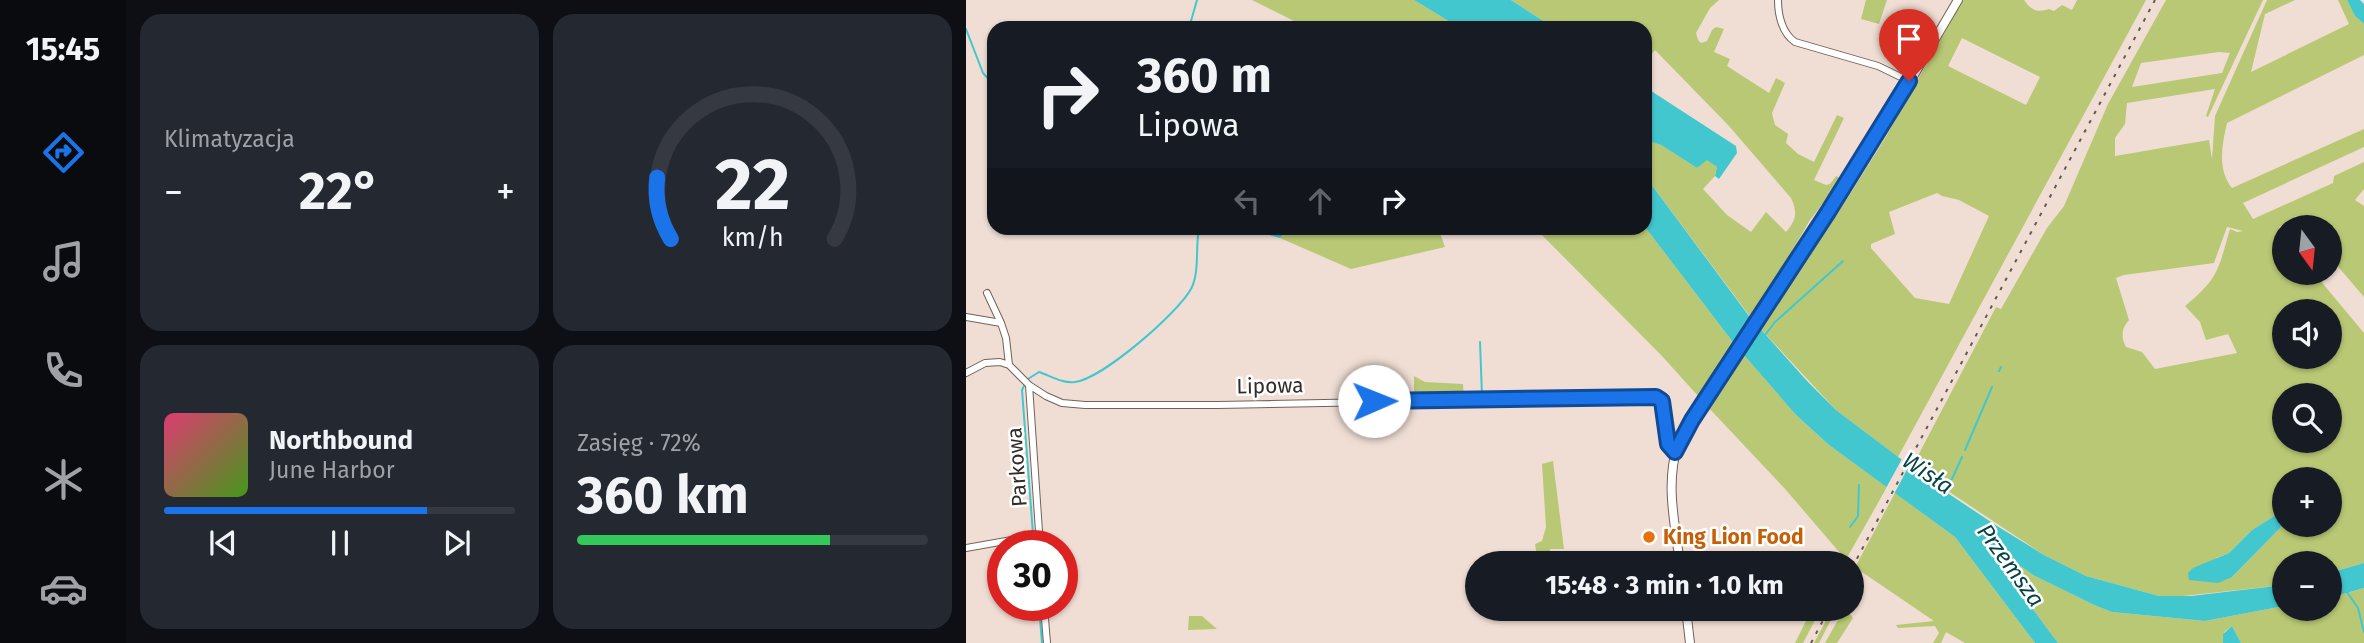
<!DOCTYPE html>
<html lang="pl">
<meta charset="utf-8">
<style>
body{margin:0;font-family:"Fira Sans",sans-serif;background:#242831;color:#f1f3f6;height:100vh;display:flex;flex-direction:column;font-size:26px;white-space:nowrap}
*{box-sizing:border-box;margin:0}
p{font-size:23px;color:#9ea1a6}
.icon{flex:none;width:38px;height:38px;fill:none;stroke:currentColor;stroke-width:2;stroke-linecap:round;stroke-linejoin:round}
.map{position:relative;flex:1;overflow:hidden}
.panel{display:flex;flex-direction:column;gap:14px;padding:14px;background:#0d0f14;width:840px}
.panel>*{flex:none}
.banner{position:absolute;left:21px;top:21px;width:665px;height:214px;border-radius:21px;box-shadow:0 2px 5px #0004;background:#171b24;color:#f1f3f6;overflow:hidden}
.needle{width:46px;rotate:165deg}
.tools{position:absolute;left:1306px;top:215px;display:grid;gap:14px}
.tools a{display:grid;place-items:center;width:70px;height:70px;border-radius:50%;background:#171b24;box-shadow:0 2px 5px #0004;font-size:35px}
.speed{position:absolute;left:21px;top:530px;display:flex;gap:14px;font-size:35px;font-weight:700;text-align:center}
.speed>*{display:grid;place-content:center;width:91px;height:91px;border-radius:50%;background:#171b24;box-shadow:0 2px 5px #0004;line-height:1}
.speed .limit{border:10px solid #d22;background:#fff;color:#111}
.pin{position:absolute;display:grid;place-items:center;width:60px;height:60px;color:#fff;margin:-72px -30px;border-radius:50% 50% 50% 0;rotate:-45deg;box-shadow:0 0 7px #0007}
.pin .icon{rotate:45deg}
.me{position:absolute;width:77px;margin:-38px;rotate:89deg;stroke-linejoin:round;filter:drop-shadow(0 0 5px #0008)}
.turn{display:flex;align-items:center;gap:24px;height:147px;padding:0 35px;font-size:32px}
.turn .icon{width:91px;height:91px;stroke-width:2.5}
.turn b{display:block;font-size:49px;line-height:60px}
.lanes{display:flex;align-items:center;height:66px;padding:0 35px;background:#0003;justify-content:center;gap:35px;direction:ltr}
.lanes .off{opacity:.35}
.big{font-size:52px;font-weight:700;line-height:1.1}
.panel .widget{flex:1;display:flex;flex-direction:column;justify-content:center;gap:10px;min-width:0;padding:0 24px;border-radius:21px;background:#242831}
.panel .dial{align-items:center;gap:0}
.dial svg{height:182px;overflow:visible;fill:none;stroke:#363941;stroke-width:7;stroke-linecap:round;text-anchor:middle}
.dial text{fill:#f1f3f6;stroke:none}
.song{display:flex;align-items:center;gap:21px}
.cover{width:84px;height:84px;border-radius:10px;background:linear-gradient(135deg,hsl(340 70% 55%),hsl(100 70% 35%))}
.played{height:7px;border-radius:4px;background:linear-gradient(90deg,#1a73e8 75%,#363941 75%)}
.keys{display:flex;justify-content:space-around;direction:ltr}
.heat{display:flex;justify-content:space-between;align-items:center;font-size:38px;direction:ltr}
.charge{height:10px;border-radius:5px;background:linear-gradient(90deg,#34c759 72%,#363941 0)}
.panel .tiles{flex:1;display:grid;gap:14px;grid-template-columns:repeat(2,1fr)}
.trip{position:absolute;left:499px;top:551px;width:399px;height:70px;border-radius:35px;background:#171b24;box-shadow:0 2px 5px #0004;font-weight:700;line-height:70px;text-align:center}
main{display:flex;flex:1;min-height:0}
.tab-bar{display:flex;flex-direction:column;width:126px;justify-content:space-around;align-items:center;background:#090b0e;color:#9ea1a6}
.tab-bar .icon{width:49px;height:49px}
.tab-bar .selected{color:#1a73e8}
.tab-bar b{font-size:32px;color:#f1f3f6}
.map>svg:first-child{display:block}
.green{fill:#b9c875;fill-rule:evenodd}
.water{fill:#42c7cf}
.pier{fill:#f0ded4}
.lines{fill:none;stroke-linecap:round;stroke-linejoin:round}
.stream{stroke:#42c7cf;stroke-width:2}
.minor-casing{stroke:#716259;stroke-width:8}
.tertiary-casing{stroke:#716259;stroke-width:10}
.minor{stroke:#fff;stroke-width:6}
.tertiary{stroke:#fff;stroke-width:8}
.rail{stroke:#645a54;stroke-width:2;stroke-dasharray:3.5 7;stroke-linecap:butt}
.route-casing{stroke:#114b97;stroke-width:18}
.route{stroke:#1a73e8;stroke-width:12}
.food-dot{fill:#e8710a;stroke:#fff;stroke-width:2.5}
.labels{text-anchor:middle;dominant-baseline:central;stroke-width:5;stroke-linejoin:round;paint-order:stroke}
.street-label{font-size:21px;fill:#322b27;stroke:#fff}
.food-label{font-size:21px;font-weight:bold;fill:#c56008;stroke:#fff;text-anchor:start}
.water-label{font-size:23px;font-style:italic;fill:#064447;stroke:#fff}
</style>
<main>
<nav class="tab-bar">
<b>15:45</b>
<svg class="icon selected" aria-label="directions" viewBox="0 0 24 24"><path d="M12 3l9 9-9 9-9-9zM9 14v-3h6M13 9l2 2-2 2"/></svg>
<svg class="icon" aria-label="music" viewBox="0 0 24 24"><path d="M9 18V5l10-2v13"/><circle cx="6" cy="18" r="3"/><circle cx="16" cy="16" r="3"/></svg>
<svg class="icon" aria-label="phone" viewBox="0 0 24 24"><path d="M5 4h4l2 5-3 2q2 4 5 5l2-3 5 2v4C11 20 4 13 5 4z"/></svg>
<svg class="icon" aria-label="climate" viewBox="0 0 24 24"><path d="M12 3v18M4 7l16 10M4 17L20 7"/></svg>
<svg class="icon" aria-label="car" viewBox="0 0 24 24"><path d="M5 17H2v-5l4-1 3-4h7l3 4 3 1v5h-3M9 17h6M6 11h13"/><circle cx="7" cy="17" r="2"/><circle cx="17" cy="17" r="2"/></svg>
</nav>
<section class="panel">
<div class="tiles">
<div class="widget"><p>Klimatyzacja</p>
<div class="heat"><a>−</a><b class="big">22°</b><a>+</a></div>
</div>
<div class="widget dial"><svg viewBox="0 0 100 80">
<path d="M14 69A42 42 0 1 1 86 69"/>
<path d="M14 69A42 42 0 0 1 8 42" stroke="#1a73e8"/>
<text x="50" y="56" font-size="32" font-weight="700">22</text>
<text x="50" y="72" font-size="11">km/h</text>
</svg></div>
<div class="widget">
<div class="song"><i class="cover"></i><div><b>Northbound</b><p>June Harbor</p></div></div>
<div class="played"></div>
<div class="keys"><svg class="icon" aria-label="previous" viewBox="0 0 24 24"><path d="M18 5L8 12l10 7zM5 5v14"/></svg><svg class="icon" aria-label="pause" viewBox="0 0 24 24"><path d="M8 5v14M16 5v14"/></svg><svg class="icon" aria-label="next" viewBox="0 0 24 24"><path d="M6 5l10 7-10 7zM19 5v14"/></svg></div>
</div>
<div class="widget"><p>Zasięg · 72%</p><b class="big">360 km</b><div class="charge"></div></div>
</div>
</section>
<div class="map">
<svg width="1398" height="643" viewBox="0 0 1398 643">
<rect width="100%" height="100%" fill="#f0ded4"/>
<path class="green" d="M286,0H448L494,28H336V25Z
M545,0H753L744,8L730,33L732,40L735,43L741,41L746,30L750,27L758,29L748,52L764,59L761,66L803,93L810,78L819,83L806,113L809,125L822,134L820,143L832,154L848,162L871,115L878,118L848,180L860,185L864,184L870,176L876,179L844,220L823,256L826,259L786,319L679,176V140L695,145L731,168L741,159L751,167L749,176L737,189L761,215L785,232L800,212L820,232C830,220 832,213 825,198L763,126L689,50L679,63V28H588Z
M900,0H921L913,24L895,19Z
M997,0H1058C1065,10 1071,13 1083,9L1088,11L1096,5L1106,10L1111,0H1180L932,457L870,410L793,327L872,213L918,140ZM996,38L1074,77L1060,105L982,66ZM971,193L976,196L993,200L1023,216L983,304L949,298L905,248V244L929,234L923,212Z
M1200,0H1297L1242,117L1240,116L1249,89L1161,103L1159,124L1149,138V156L1243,140L1246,159L1249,116L1301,0H1329L1299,14L1285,72L1383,24L1372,0H1381L1389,16L1398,24V55L1261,123C1256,145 1251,169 1266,188L1398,129V147L1277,203L1287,219L1367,183L1368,176L1398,162V189L1389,200L1398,206V297L1363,256V228L1340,227L1330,216L1313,227L1318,233V273H1348L1398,333V563L1363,573V564H1318V585L1208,597L1193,596L1120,576L1078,555L946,467L1030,307L1035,309L1081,228L1098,206L1142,104ZM1253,52L1264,53L1256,73L1166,87L1175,63ZM1261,227L1277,231L1271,232L1264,229C1252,270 1253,278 1219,306L1234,322L1240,340L1262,334L1271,353L1189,369L1176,352L1160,347C1155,337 1155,329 1163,320L1150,278L1158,275L1248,263ZM1318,312H1363V357H1318ZM1318,396H1363V441H1318ZM1318,480H1363V525L1318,524L1266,577L1250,558L1263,553L1286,530L1318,510Z
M679,227L769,345L737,395L733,397L695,355L569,228Z
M317,228H472L479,247L385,269L314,238L319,232Z
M776,352L829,414L863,445L921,487L878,563H869L874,553L820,490L741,406Z
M448,376L459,382L497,384L498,397L448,398Z
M587,461L598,549H584V563H572L569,544L576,541L580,527L576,464Z
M929,493L989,537L1069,643H999L980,632L975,643H967L973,633L969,626L932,628L930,625L968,621L893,570L886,582V573Z
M1016,538L1067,575L1128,605L1146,612L1239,621L1318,606V609H1363V598L1398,588V643H1275L1266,626L1258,632L1257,643H1092L1017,542Z
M846,609H855L837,643H829Z
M866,609H880L887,618L871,643H859L873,618L870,610L853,643H848Z
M223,616H236L251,629L222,630Z"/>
<path class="water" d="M448,0H545L588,28H494Z
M1381,0H1394L1398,4V24L1389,16Z
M679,87L770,146L771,153L753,179L749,176L751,167L741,160L731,168L695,145L679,140Z
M679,176L783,316L842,382L870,410L968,484L1031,526L1078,555L1120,576L1193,596H1225L1318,585V606L1239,621L1146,612L1128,605L1067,575L1017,539V542L1092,643H1069L989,537L863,445L829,414L766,341L679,227Z
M277,228H317L319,232L314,238Z
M1318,510V524L1266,577L1252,583L1223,580L1222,573L1227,568L1263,553L1286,530Z
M1398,563V588L1363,598V573Z
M1266,626L1275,643H1257V634Z"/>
<path class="pier" d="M937,457L945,462L927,496L919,490Z"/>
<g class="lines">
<path class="stream" d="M223,28L231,0
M0,29L17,73L28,85
M799,335L809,322L877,261
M514,342L516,395
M1033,371L1035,367
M62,379L73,372C83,375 97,384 109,382C137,378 211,314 225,289C233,274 230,252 232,236L235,228
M59,384L56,390L67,534
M999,450L1026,387
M971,487L986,479L996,457
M884,527L892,516L893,485
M1381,592L1392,608L1398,632
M73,606L76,643"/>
<defs>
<path id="minor" d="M812,0C812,15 816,33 829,42L912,66L943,81
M21,293L35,323
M0,317L35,323L40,338L43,365
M0,373L19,363L34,362L43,365L63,385L80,396L96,403L119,405H252L690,397L696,401L702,444L709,452
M63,385L74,546
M0,548L73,535
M78,606L81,643"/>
<path id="tertiary" d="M714,564C709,524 699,483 712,444L925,114L992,0
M720,609L724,643"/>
</defs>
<use href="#minor" class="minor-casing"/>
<use href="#tertiary" class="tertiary-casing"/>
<use href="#minor" class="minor"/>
<use href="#tertiary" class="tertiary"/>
<path class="rail" d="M886,568L1189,0
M845,643L863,609"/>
</g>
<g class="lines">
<defs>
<path id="route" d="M408,401L690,397L696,401L702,444L709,452L726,420L862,212L943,81"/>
</defs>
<use href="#route" class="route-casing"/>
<use href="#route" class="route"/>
</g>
<circle class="food-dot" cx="683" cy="537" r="7"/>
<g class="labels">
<g class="street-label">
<text transform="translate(304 386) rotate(-1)">Lipowa</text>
<text transform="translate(51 467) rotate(-94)">Parkowa</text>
</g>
<g class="food-label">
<text x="697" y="537">King Lion Food</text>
</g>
<g class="water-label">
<text transform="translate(962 473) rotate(34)">Wisła</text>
<text transform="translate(1045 565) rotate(54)">Przemsza</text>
</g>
</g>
</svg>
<div class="tools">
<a><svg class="needle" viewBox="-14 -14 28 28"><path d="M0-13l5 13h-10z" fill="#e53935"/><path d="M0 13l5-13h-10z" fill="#9ea1a6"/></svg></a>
<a><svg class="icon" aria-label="sound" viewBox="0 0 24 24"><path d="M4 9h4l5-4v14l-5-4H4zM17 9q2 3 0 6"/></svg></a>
<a><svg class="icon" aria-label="search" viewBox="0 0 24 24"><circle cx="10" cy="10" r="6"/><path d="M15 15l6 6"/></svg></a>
<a>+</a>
<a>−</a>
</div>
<div class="speed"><div class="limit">30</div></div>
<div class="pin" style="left:943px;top:81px;background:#d93025"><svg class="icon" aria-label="arrive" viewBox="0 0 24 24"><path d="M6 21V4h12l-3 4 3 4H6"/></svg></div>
<svg class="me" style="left:408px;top:401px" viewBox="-20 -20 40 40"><circle r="19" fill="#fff"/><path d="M0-13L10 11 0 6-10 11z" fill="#1a73e8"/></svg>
<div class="trip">15:48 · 3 min · 1.0 km</div>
<div class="banner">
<div class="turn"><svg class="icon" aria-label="right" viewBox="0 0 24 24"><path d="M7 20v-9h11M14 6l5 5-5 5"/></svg><div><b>360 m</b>Lipowa</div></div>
<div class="lanes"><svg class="icon off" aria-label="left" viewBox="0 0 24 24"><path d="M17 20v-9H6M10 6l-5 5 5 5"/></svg><svg class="icon off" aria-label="ahead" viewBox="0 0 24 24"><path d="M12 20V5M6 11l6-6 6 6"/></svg><svg class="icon" aria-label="right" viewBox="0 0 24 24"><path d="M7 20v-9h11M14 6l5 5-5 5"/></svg></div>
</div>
</div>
</main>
